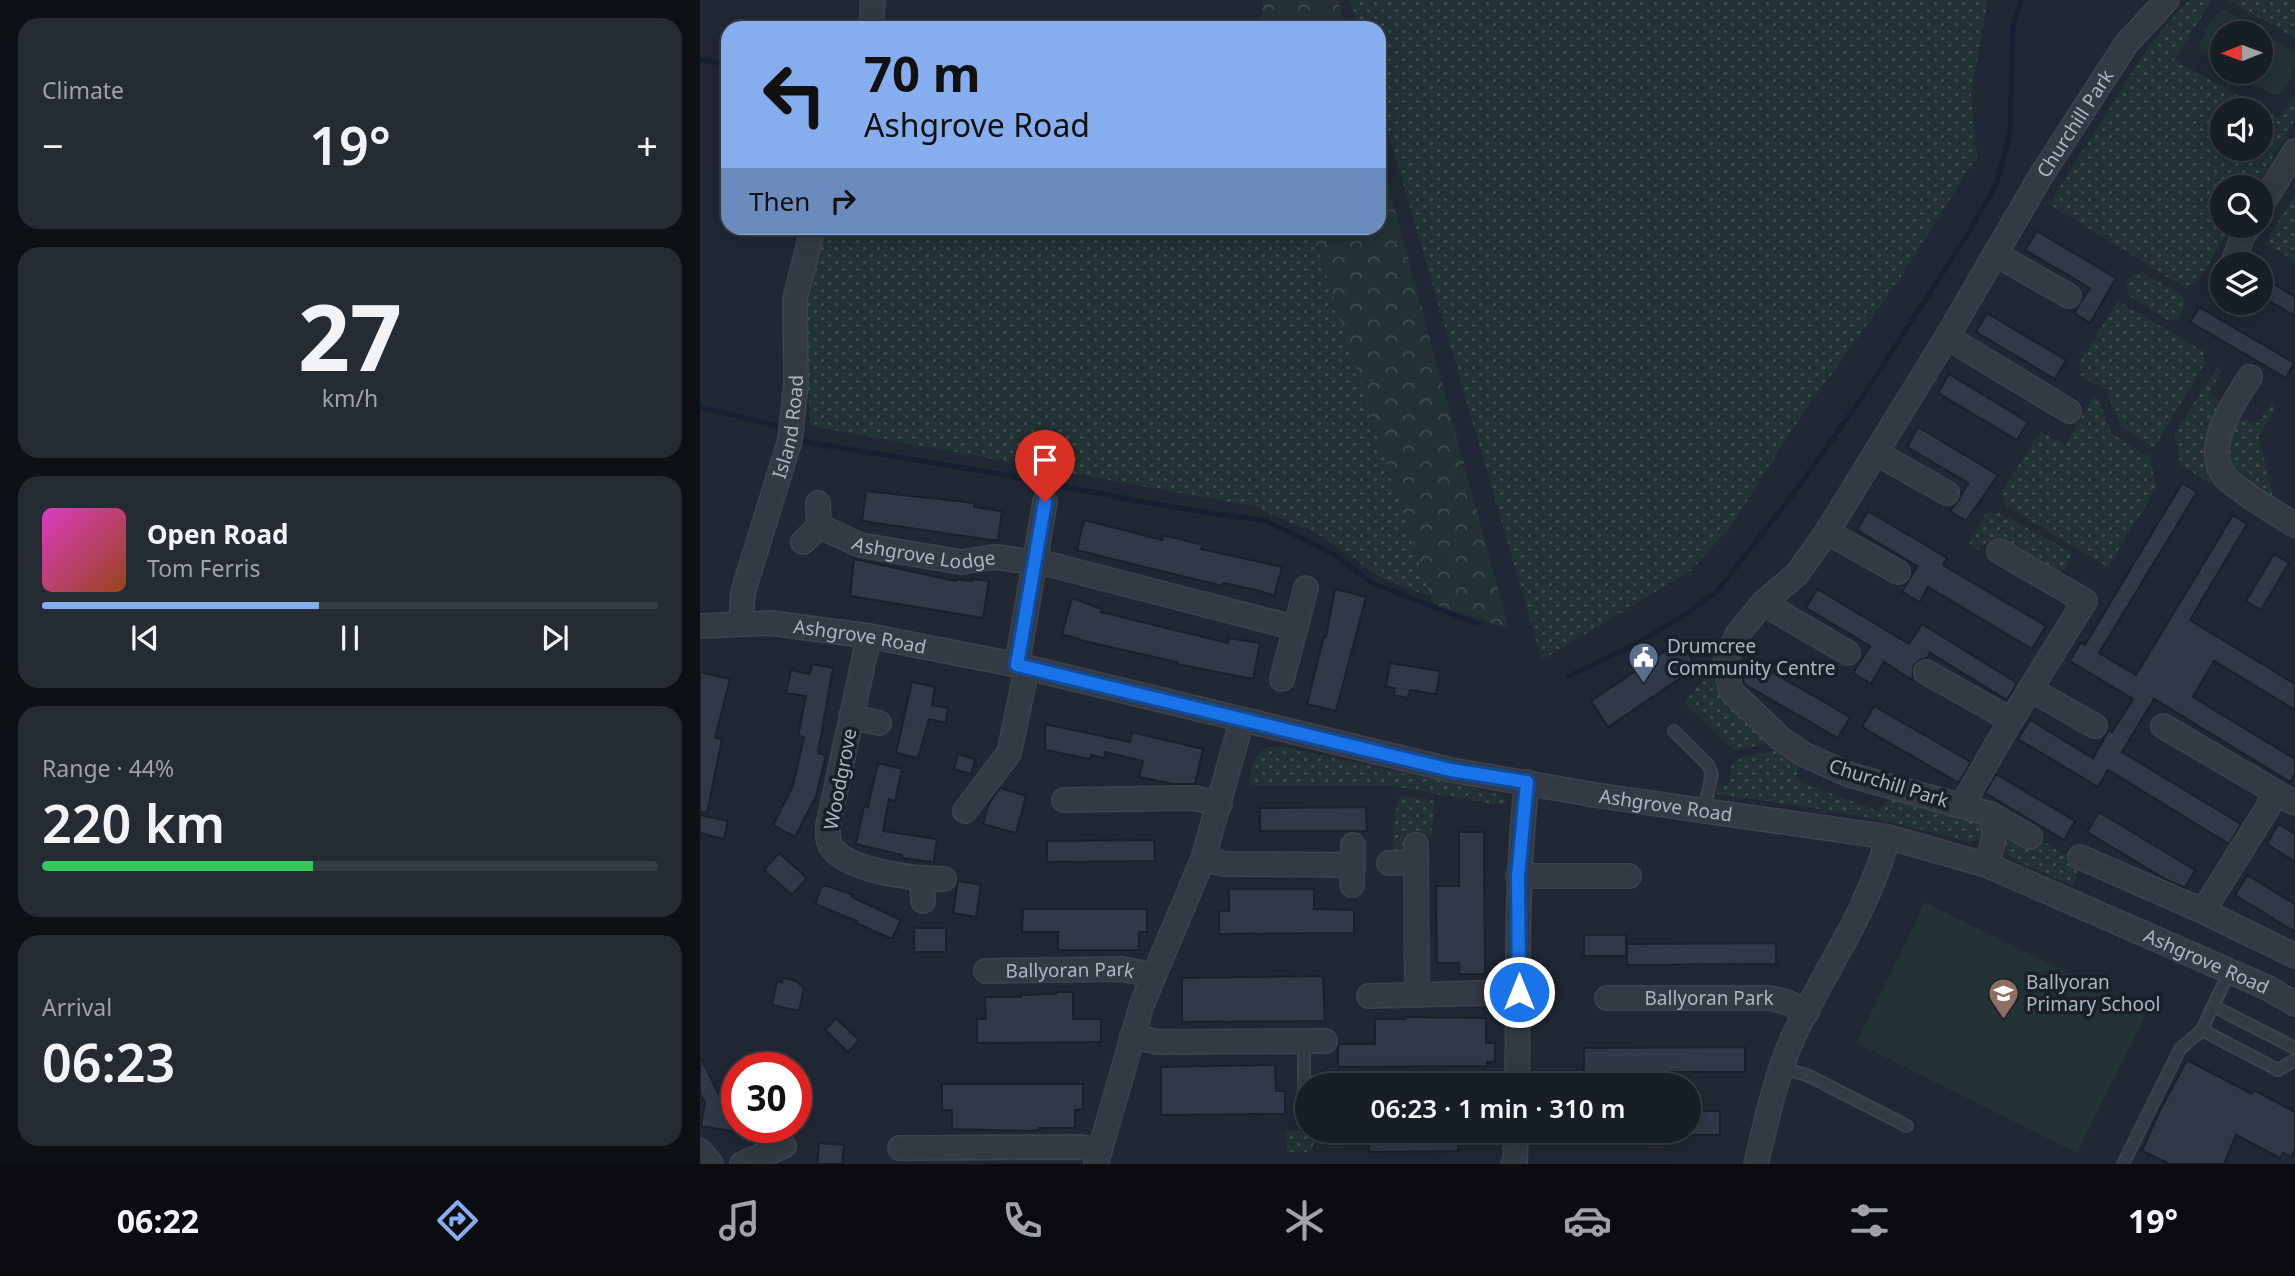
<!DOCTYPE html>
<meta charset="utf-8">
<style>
body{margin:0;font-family:"Noto Sans",sans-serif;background:#252b32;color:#f1f3f6;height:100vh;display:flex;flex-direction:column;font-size:26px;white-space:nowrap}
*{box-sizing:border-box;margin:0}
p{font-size:23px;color:#9fa2a7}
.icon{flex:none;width:38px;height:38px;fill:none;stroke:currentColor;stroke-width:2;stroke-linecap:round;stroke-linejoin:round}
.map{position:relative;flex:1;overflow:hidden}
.sheet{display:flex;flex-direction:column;gap:18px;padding:18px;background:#0d1015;width:700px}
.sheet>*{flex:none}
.guide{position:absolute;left:21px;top:21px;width:665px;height:214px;border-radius:21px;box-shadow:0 4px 18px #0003,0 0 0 2px #363c43;background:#86adee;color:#111;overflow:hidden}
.needle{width:46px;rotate:269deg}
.buttons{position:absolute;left:1510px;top:21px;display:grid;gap:14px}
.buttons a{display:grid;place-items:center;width:63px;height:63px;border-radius:50%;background:#181e26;box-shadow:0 4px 18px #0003,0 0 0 2px #363c43;font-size:35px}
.speed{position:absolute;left:21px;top:1052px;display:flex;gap:14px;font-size:35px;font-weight:700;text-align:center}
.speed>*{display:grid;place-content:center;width:91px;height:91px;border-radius:50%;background:#181e26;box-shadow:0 4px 18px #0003,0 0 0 2px #363c43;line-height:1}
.speed .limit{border:10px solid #d22;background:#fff;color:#111}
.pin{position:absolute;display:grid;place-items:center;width:60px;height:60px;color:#fff;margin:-72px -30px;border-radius:50% 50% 50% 0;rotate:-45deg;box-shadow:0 0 7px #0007}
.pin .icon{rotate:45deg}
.me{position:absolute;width:77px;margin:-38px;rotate:0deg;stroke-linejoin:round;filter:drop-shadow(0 0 5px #0008)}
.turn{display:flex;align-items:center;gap:24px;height:147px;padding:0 28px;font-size:32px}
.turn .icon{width:91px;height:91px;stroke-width:2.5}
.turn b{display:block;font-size:49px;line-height:60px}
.then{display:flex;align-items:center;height:66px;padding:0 28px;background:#0003;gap:14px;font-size:26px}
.big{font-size:52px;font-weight:600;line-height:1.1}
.sheet .tile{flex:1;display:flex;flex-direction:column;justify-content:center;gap:10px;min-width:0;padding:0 24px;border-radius:21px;background:#252b32}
.sheet .dial{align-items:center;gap:0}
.dial b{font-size:91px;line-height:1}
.song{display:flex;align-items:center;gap:21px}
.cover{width:84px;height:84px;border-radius:10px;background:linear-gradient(135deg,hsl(310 70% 55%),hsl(20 70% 35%))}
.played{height:7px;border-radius:4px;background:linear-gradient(90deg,#86adee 45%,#363c43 45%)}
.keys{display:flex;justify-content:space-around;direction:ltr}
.heat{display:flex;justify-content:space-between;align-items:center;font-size:38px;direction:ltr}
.charge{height:10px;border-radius:5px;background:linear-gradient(90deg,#34c759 44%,#363c43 0)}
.trip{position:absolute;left:595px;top:1073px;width:406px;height:70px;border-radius:35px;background:#181e26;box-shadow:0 4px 18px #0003,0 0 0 2px #363c43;font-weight:600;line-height:70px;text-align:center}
.tabs{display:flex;height:112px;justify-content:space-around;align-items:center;background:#0a0c0f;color:#9fa2a7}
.tabs .icon{width:49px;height:49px}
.tabs .on{color:#86adee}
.tabs b{font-size:32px;color:#f1f3f6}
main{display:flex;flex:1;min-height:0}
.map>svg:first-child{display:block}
.grass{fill:url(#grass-dots);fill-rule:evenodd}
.forest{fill:url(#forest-crowns)}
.garden{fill:#223235}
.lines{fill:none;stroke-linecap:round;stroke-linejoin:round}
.stream{stroke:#152030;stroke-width:5}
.building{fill:#303947;stroke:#1b212b;stroke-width:2}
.service-casing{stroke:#3d434e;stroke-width:14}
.minor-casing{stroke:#3d434e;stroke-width:26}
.service{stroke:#343a44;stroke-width:10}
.minor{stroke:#343a44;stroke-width:23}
.route-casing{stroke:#114b97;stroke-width:18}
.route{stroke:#1a73e8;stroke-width:12}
.labels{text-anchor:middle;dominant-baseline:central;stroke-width:7;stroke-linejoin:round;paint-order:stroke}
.street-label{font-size:19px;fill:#aeb5c1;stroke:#192029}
.poi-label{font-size:19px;fill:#aeb5c1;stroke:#192029;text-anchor:start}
</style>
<main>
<section class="sheet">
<div class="tile"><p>Climate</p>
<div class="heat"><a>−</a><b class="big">19°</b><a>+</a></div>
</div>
<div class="tile dial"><b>27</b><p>km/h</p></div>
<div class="tile">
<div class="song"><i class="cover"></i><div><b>Open Road</b><p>Tom Ferris</p></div></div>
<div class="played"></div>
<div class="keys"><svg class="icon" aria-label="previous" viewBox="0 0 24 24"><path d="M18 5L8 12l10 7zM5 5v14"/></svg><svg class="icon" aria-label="pause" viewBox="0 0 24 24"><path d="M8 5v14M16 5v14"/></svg><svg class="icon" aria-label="next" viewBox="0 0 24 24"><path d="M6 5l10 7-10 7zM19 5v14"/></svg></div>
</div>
<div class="tile"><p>Range · 44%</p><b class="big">220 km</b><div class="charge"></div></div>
<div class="tile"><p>Arrival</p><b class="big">06:23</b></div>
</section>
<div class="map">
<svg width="1595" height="1164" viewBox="0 0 1595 1164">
<defs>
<pattern id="grass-dots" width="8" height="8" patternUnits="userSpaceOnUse" patternTransform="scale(1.75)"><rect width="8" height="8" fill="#223235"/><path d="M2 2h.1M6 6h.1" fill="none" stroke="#404d50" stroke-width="1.8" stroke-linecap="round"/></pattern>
<pattern id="forest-crowns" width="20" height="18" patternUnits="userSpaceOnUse" patternTransform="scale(1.75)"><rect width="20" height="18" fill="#223235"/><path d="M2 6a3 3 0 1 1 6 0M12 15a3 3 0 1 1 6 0" fill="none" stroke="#404d50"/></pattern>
</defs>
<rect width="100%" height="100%" fill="#202833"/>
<path class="grass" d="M650,0H1288L1271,94L1277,157L1197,283L1098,421L1030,528L990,571L842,660L679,101V28H658Z
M1489,0H1512L1474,60L1579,118L1595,96V120L1555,187H1522V226H1531L1498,282L1485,288L1349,204L1451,43ZM1522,110H1561V149H1522Z
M1527,0H1595V38Z
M1595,195V261L1565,243Z
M125,228H611L731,597L681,578L618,534L552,506L111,426L104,337L108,289Z
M1443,272L1483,297L1485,309L1478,320H1467L1428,295L1426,284L1433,274Z
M1418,301L1503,351L1505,363L1454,448L1421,427L1406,390L1381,376L1379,363Z
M1517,367L1523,369L1509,393L1517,398L1521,407L1511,432L1537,500L1481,465L1474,434Z
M1393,397L1399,399L1411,433L1450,457L1456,489L1408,567L1306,506L1301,492L1340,432L1365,445Z
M1572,400L1576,407L1559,436L1573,497L1571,502C1561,494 1546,487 1538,478C1522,460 1523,433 1542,419L1558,423Z
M1299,512L1372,553L1366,567L1359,573L1300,544L1286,543L1279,550L1269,544L1286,513Z
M1018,648L1014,673L1016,686L1071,743L1034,751L984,702L1009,673L1015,650Z
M569,747H584L790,792L804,796L807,803L792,804L687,785H549C552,768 552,753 569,747Z
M1077,750L1097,759L1099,766L1096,780L1178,811L1188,799L1274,820L1282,824L1284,836L1270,843C1187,817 1102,806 1016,794L1017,785H1028L1032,765L1041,758Z
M700,795L735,801L731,836H707L703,848L693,853V825Z
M1337,838L1369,856L1365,862L1373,865L1378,871L1373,886L1311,858L1301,848L1306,839L1317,842L1330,850Z
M586,1131H617L611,1152H587Z"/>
<path class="forest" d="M562,0H638L645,28H559L563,10Z
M679,151L809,629L733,604L611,228H679Z"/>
<path class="garden" d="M1527,10L1595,52V68L1592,73L1594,75L1579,95H1573L1534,72H1561V33H1522V65L1500,51L1499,45L1506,33L1504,31L1519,11Z
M1225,902L1447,1012L1377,1153L1156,1043Z"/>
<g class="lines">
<path class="stream" d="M0,60L28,64
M0,407L78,426
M99,438L110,443L295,473L459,505L566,521L635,555L672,583L778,624
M869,676L926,649L982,617L1018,590L1094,493L1165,393L1269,232L1296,185L1310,134L1313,26L1321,0"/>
</g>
<path class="building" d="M1337,231L1416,278L1390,323L1374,313L1390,288L1325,250Z
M1561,276L1595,297V316L1561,296Z
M1499,307L1594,363L1586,378L1490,322Z
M1287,313L1366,360L1355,379L1276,332Z
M1249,374L1328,422L1317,440L1238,393Z
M1218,427L1298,475L1266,521L1250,511L1259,500L1268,483L1207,447Z
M1482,483L1497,492L1399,653L1436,675L1533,515L1547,524L1490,620L1595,684V710L1514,661L1493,697L1595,759V774L1590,782L1454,699L1422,752L1541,824L1529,844L1408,770L1398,787L1318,739L1330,720L1393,758L1409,730L1412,732L1433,699L1370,661L1381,642L1385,645Z
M166,491L274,503V507L302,511L298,541L162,521Z
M1168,511L1247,558L1243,565L1346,626L1332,649L1228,587L1220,602L1202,592L1217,566L1157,530Z
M384,520L462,540L463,535L503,545L501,549L582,567L574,596L556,590L523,583L522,586L377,550Z
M1574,554L1589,563L1561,610L1546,601Z
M154,559L256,581L257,579L272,581V579L289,581L283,618L150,596Z
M635,589L666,597L636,711L607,704L624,636L626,637Z
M1117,589L1209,644L1222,624L1317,683L1307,700L1230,653L1227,658L1220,660L1214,665L1212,680L1184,662L1171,684L1153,673L1170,646L1106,608Z
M372,598L402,609L401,612L528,643L529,638L560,643L553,679L477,664V662L388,642L362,634Z
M980,641L997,667L908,727L891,701Z
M1053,661L1150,717L1138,738L1044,684L1043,679Z
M690,663L740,671L736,694L710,690L708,698L694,695L695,688L686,687Z
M112,664L133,668L118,753L126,755L116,796L95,837L73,825L93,786L104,737L98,736L106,696L86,693L91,670L110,674Z
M0,672L30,679L15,738L22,739L7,813L0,812Z
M212,682L235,687L232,705L248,708L246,723L229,719L218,758L196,753Z
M1174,706L1271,762L1259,783L1162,727Z
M345,724L430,742L432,732L503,749L495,784H473L439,777L443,761L405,752L404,758L391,755L390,759L345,750Z
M258,754L275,759L271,774L254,769Z
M178,763L202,769L195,801L189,799L183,831L237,839L234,862L202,858V855L156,844L164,806L168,807Z
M1296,774L1375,821L1364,840L1285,793Z
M300,788L326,796L316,833L283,824L289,803Z
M666,807L667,831H560V808Z
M1399,812L1495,870L1485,888L1465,879L1387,832Z
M0,815L28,821L24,839L0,833Z
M1578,824L1595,834V862L1567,844Z
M759,832H784L785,974H759V963H737L736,886H759Z
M454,840L455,861L347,862V841Z
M79,853L107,878L92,895L64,870Z
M1547,875L1595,904V932L1535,895Z
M258,881L281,885L276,917L253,913Z
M122,886H128L153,895L152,897L201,920L192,939L156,923L157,921L115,904Z
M529,889H614V909L654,910V933L519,934V911H529Z
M323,909H447V932H439V950H358V932H322Z
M214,928H246V952H214Z
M884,935H926V956H884Z
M1076,943V964L927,965V944Z
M623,976L625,1021L482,1022V978Z
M83,978L96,981L104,988L99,1011L72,1005L77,981L82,982Z
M356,992H373V1019H401V1042L277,1043V1019H286L285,997H321V995L356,994Z
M705,1017L786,1018V1043H795V1062H787V1066L638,1067V1044H675V1019H705Z
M136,1018L159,1040L148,1052L125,1030Z
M1045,1047V1072H884V1048Z
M0,1056L24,1105L30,1106L37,1121V1132L1,1126L5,1103L0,1093Z
M1487,1060L1552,1094L1554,1090L1595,1112V1149L1591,1157L1583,1153L1580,1158L1536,1135L1524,1164H1470L1442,1151L1459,1112Z
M575,1065L576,1091H585V1114L461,1115V1067Z
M242,1084H383V1109L375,1110V1128H339V1130L331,1131L252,1129V1110H242Z
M989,1111H1020V1135H989Z
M670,1130H758V1151L669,1152Z
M119,1143L144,1145L142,1164H117Z"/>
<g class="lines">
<defs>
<path id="service" d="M974,731L1008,765L1012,774L1004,811
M1530,971L1513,1006L1595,1048
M1513,1006L1502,1030L1578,1070L1595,1060
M604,1041V1089H607
M1080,1067L1107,1075L1207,1126
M1423,1164L1480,1049L1502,1030"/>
<g id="minor">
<path d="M171,28L173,0"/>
<path d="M1561,206L1595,151"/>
<path d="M1295,254L1369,296"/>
<path d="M1533,264L1542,237L1549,226"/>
<path d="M1247,337L1369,411"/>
<path d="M1550,377C1534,402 1499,451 1528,480C1546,496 1574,512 1595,525"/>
<path d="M1176,453L1247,493"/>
<path id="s1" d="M119,526L160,545L261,562L295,557L348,564L596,628"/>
<path d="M1127,532L1198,572"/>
<path d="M103,542L119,526L118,503"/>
<path d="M1063,603L1148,653"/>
<path id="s2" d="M41,623L43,592L90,440L96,384L95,299L113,228"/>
<path id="s3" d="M0,626L70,623L169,636L317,665L751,770L895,795L1188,837L1287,865L1568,988L1595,1004"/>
<path d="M169,636L128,826C128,834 127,841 132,848C151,872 215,879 244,879"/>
<path d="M317,665L345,502"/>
<path d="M1226,672L1311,720"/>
<path d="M582,679L606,588"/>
<path d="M1330,689L1395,726"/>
<path d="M151,717L179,723"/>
<path d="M1463,726L1577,793"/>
<path d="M364,800L494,798L520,804"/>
<path d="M1262,805L1311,720L1385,601L1299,551"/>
<path d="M265,811L309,753L327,668"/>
<path d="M1290,814L1330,837"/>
<path d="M716,845L717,995"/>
<path d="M1380,857L1503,911L1595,956"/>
<path d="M503,859L525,864L653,865"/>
<path d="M689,863L715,862"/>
<path id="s4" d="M1287,865L1295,833L1290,814L1150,775L1105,755L1081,739L1031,691L1025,663L1037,635L1063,603L1097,574L1127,532L1247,337L1339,179L1426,44L1467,0"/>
<path d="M818,876H929"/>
<path d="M222,879L223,901"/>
<path d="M652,885L653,845"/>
<path d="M1503,911L1577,793L1595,803"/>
<path id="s5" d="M286,971L422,969L453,975"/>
<path d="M669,996L819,992"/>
<path id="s6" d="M907,998H1070L1086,1002L1107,1012"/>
<path d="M432,1036L457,1042L625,1041"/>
<path d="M817,1085C819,984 815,883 827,782"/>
<path d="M200,1148L381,1147L398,1150"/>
<path d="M0,1151L11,1164"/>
<path d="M42,1164L84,1146"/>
<path d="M396,1164L442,1004L503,859L542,720"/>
<path d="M813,1164H815L816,1130"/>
<path d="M1056,1164C1067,1119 1076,1073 1096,1031C1127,967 1170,907 1188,837"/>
</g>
</defs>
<use href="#service" class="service-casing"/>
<use href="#minor" class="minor-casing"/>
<use href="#service" class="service"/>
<use href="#minor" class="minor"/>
</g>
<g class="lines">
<defs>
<path id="route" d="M345,502L317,665L751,770L827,782L818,876L819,992"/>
</defs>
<use href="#route" class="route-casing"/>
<use href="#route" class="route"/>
</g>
<defs>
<symbol id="civic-pin" viewBox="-11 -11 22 30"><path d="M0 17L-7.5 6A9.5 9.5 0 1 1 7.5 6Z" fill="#5c6f8a" stroke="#192029"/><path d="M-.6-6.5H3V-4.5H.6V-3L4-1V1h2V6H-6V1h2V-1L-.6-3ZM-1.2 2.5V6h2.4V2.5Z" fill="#fff"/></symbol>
<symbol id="school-pin" viewBox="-11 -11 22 30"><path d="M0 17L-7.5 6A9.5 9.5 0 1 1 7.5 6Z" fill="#8d6e63" stroke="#192029"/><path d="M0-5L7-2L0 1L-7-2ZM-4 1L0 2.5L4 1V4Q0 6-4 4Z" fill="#fff"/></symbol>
</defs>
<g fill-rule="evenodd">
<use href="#civic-pin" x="926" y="640" width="35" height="47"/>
<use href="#school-pin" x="1286" y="976" width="35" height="47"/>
</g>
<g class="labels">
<g class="street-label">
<text stroke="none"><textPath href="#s4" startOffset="1020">Churchill Park</textPath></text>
<text stroke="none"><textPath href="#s2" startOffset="203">Island Road</textPath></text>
<text stroke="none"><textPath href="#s1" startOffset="110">Ashgrove Lodge</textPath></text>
<text stroke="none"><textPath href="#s3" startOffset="161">Ashgrove Road</textPath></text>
<text transform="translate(140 779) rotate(-79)">Woodgrove</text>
<text transform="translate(1189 783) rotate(17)">Churchill Park</text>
<text stroke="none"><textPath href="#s3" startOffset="985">Ashgrove Road</textPath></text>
<text stroke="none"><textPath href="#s3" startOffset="1552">Ashgrove Road</textPath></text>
<text stroke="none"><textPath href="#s5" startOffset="84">Ballyoran Park</textPath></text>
<text stroke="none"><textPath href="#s6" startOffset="102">Ballyoran Park</textPath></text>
</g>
<g class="poi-label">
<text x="967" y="646">Drumcree<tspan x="967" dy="22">Community Centre</tspan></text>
<text x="1326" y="982">Ballyoran<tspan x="1326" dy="22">Primary School</tspan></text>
</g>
</g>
</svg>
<div class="buttons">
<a><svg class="needle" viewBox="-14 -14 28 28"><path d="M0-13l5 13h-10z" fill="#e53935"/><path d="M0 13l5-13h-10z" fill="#9fa2a7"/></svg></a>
<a><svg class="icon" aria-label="sound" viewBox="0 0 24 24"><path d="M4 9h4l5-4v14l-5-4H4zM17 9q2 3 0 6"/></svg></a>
<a><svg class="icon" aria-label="search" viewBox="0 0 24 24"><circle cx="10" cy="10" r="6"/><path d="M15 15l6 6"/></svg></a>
<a><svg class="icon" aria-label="layers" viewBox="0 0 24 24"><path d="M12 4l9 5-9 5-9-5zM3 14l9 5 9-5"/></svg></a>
</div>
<div class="speed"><div class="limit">30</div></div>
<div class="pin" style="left:345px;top:502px;background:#d93025"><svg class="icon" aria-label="arrive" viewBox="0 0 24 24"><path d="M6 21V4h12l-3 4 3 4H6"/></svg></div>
<svg class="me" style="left:819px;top:992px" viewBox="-20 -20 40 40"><circle r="17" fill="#1a73e8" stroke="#fff" stroke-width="3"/><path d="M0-11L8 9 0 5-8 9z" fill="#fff"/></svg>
<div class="trip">06:23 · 1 min · 310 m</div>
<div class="guide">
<div class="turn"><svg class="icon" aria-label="left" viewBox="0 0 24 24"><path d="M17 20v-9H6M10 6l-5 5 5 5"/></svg><div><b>70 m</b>Ashgrove Road</div></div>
<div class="then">Then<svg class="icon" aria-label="right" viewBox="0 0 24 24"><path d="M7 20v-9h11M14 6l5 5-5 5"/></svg></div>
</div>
</div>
</main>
<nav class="tabs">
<b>06:22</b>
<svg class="icon on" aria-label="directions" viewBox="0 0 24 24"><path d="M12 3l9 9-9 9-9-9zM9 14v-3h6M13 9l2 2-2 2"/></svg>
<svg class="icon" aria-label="music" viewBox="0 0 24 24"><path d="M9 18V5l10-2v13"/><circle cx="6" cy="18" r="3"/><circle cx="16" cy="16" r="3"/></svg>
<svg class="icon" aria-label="phone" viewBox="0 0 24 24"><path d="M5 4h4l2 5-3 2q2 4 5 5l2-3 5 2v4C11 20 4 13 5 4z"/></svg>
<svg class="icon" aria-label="climate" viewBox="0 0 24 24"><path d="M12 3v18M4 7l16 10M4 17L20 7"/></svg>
<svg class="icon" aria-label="car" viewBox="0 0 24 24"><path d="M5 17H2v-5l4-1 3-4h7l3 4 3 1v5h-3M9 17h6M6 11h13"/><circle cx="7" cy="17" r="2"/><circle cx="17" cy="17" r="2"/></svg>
<svg class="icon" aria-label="filters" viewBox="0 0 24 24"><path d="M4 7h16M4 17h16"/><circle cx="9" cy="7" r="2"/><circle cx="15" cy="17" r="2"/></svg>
<b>19°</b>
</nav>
